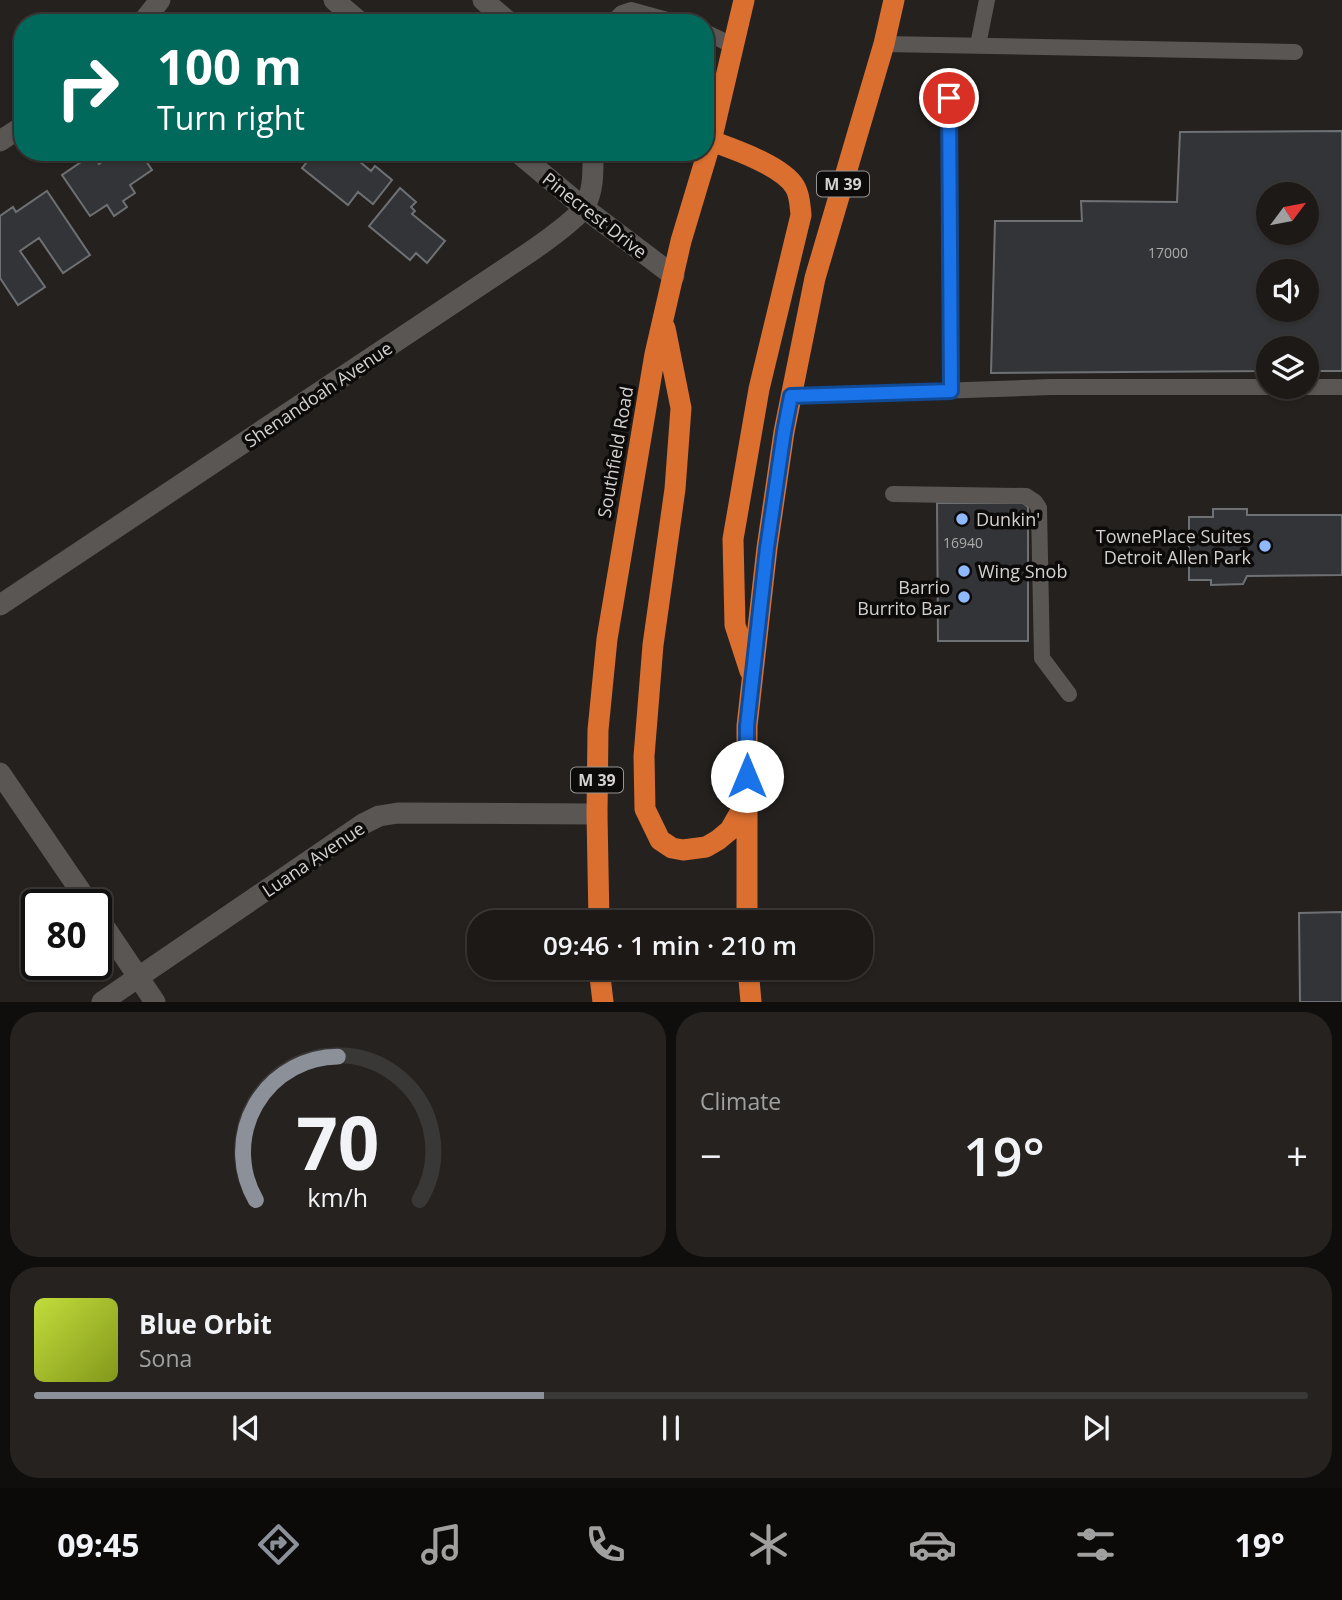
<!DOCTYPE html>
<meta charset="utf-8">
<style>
body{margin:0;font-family:"Open Sans",sans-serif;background:#252220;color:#f1f3f6;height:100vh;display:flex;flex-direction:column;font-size:26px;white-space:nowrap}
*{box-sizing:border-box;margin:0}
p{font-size:23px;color:#a0a0a1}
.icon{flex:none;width:38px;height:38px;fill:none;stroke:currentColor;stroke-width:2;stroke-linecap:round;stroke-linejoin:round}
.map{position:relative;height:1002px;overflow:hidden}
.side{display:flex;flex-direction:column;gap:10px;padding:10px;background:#0f0e0d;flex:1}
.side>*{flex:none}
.top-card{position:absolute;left:14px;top:14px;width:700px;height:147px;border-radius:28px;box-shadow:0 2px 5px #0004,0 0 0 2px #3a3836;background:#00695c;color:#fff;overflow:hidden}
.needle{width:46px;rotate:58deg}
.buttons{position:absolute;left:1256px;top:182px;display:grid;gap:14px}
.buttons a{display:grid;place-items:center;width:63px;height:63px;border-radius:50%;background:#1c1917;box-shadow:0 2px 5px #0004,0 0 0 2px #3a3836;font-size:35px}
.speed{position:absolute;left:21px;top:889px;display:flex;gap:14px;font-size:35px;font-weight:700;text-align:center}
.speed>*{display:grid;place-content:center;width:91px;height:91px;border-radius:50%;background:#1c1917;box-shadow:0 2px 5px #0004,0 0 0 2px #3a3836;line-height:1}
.speed .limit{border:4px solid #111;border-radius:10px;background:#fff;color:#111}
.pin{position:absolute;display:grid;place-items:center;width:60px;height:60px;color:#fff;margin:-30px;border:4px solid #fff;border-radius:50%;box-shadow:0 2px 7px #0007}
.me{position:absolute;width:77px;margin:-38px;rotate:0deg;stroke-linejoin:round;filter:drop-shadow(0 0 5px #0008)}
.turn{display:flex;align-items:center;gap:24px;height:147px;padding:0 28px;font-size:32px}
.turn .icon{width:91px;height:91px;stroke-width:2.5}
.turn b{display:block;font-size:49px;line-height:60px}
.big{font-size:52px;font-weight:600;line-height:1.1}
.side .widget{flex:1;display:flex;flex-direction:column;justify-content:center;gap:10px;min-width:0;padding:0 24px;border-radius:28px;background:#252220}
.side .dial{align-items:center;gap:0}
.dial svg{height:182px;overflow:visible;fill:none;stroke:#3a3836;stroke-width:7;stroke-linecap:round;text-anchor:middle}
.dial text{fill:#f1f3f6;stroke:none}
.song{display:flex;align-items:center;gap:21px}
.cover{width:84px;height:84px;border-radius:10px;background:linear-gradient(135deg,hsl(70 70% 55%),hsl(70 70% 35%))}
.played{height:7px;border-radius:4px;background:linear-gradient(90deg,#8c9099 40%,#3a3836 40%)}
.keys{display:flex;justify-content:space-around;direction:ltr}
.heat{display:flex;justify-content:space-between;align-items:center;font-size:38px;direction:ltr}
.side .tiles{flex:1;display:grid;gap:10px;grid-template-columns:1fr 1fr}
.widget:last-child{grid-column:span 2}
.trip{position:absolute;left:467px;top:910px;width:406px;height:70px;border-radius:28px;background:#1c1917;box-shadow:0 2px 5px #0004,0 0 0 2px #3a3836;font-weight:600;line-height:70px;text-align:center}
.tabs{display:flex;height:112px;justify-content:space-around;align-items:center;background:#0b0a09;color:#a0a0a1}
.tabs .icon{width:49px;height:49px}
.tabs .current{color:#8c9099}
.tabs b{font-size:32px;color:#f1f3f6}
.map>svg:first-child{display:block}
.building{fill:#323437;stroke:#6e7174;stroke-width:2;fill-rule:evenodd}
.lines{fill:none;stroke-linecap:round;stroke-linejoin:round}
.lane{stroke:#5a5654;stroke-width:16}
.street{stroke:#5a5654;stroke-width:21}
.highway{stroke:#da6f30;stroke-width:21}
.route-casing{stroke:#114b97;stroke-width:18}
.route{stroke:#1a73e8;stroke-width:12}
.poi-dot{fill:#90b8fd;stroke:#0d0b0a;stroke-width:2.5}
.labels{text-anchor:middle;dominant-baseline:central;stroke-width:7;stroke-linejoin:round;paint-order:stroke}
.number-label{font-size:14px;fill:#acaaaa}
.shield{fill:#0d0b0a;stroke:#989695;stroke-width:2}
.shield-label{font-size:16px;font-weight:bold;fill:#d4d1d0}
.street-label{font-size:18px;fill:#d4d1d0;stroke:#0d0b0a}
.poi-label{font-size:18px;fill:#d4d1d0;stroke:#0d0b0a;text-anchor:start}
</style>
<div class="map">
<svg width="1342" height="1002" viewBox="0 0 1342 1002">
<rect width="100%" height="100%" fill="#25211f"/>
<path class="building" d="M1342,131V371H1307V348H1269V371L991,373L995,221H1082L1081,201L1177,202L1180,132ZM1269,194H1307V233H1269ZM1269,271H1307V310H1269Z
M125,152H140L152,170L130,185L135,193L123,201L127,207L114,216L107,205L90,216L62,175L93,154L99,164L110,156L113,161Z
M315,152H348L371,171L375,166L392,180L373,204L358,192L348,205L302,168Z
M400,188L416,202L411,207L415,211L412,214L445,241L427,263L416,253L410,260L369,226Z
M47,191L90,255L63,273L39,238L20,251L45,287L18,305L0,278V216L13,207L16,212Z
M937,503H1023L1028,507V641H938Z
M1213,509H1247V515H1342V575L1247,576L1243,584L1211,585V580H1189V517H1213Z
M1342,912V1002H1300L1299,913Z"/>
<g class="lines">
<path class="lane" d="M612,23L622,13L631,10L678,23
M705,32L734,46
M884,44L1295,52
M978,45L987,0
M949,98L951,391
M1307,387H1342
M791,396L1051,387H1302
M893,494L1026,496L1035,502L1039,508L1042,658L1069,694"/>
<path class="street" d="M334,0L361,23
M483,0L510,23
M142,23L160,0
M0,141L23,126
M517,152L584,208L674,276
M0,605L530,252C543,243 577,219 585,206C594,190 593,170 593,152
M0,773L90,905
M96,914L155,1002
M102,1002L363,824L379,816L398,813L597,814"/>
<path class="highway" d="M711,141C733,149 783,166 795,187C800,195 800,206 801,215L759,389L733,539L735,625L750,671
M665,328L681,408L675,489L653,645L644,756L645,809L660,840L672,848L683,850L706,847L718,840L730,830L746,802
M599,922L597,814L598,730L607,639L655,354L681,241L711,141L744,0
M747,922V726L767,548L784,432L815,278L884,44L894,0
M599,968L603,1002
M748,968L751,1002"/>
</g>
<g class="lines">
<defs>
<path id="route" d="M747,776V726L767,548L784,432L791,396L951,391L949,98"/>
</defs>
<use href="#route" class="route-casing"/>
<use href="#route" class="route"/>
</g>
<g class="poi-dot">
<circle cx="962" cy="519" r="7"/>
<circle cx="1265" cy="546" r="7"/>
<circle cx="964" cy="571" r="7"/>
<circle cx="964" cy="597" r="7"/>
</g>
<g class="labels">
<g class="number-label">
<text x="1168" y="252">17000</text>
<text x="963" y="542">16940</text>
</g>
<g class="shield">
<rect x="817" y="171.5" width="52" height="25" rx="5"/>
<rect x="571" y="767.5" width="52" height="25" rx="5"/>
</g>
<g class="shield-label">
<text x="843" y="184">M 39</text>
<text x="597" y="780">M 39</text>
</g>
<g class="street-label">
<text transform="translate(595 215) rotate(38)">Pinecrest Drive</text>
<text transform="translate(318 394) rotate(-34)">Shenandoah Avenue</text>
<text transform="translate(615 452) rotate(-80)">Southfield Road</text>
<text transform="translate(313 859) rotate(-34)">Luana Avenue</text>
</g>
<g class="poi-label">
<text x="976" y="519">Dunkin'</text>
<text x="1251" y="536" text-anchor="end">TownePlace Suites<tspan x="1251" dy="21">Detroit Allen Park</tspan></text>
<text x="978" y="571">Wing Snob</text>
<text x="950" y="587" text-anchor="end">Barrio<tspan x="950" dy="21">Burrito Bar</tspan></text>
</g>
</g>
</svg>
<div class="buttons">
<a><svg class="needle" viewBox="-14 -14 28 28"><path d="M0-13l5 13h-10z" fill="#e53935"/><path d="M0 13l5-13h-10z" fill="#a0a0a1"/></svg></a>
<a><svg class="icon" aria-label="sound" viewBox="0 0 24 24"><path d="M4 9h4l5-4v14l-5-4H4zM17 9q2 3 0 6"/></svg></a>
<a><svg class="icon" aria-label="layers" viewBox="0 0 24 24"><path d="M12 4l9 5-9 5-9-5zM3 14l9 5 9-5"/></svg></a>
</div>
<div class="speed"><div class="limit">80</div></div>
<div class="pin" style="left:949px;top:98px;background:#d93025"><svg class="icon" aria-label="arrive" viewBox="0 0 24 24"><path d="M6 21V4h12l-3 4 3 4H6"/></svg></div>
<svg class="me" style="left:747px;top:776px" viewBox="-20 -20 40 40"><circle r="19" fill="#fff"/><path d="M0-13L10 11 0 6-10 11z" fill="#1a73e8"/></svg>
<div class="trip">09:46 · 1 min · 210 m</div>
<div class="top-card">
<div class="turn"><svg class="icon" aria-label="right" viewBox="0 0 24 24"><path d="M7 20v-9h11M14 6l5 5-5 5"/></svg><div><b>100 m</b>Turn right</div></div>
</div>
</div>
<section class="side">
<div class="tiles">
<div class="widget dial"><svg viewBox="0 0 100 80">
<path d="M14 69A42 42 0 1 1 86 69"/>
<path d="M14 69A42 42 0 0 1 50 6" stroke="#8c9099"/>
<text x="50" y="56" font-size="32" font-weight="700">70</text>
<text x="50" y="72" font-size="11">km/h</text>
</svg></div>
<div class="widget"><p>Climate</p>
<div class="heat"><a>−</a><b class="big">19°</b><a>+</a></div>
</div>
<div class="widget">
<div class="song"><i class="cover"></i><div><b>Blue Orbit</b><p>Sona</p></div></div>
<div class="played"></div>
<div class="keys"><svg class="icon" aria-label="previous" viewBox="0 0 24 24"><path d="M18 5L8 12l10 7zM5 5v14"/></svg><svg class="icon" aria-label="pause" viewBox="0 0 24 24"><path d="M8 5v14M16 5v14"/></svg><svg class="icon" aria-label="next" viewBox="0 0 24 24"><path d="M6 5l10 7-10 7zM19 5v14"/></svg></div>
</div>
</div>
</section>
<nav class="tabs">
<b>09:45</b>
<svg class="icon current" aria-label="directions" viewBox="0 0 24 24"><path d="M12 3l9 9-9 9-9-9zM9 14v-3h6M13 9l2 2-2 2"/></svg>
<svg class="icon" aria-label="music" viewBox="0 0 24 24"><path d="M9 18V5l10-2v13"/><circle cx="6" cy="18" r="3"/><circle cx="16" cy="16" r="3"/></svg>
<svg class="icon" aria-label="phone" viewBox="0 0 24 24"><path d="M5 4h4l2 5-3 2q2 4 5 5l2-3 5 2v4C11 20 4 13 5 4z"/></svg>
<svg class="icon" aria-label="climate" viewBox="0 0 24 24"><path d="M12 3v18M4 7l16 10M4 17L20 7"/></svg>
<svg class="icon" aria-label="car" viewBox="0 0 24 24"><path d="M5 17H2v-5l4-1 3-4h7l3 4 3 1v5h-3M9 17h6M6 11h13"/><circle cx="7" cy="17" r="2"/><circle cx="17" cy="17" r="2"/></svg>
<svg class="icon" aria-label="filters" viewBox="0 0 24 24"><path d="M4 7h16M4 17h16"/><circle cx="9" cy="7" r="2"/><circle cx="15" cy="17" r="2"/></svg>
<b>19°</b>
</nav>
